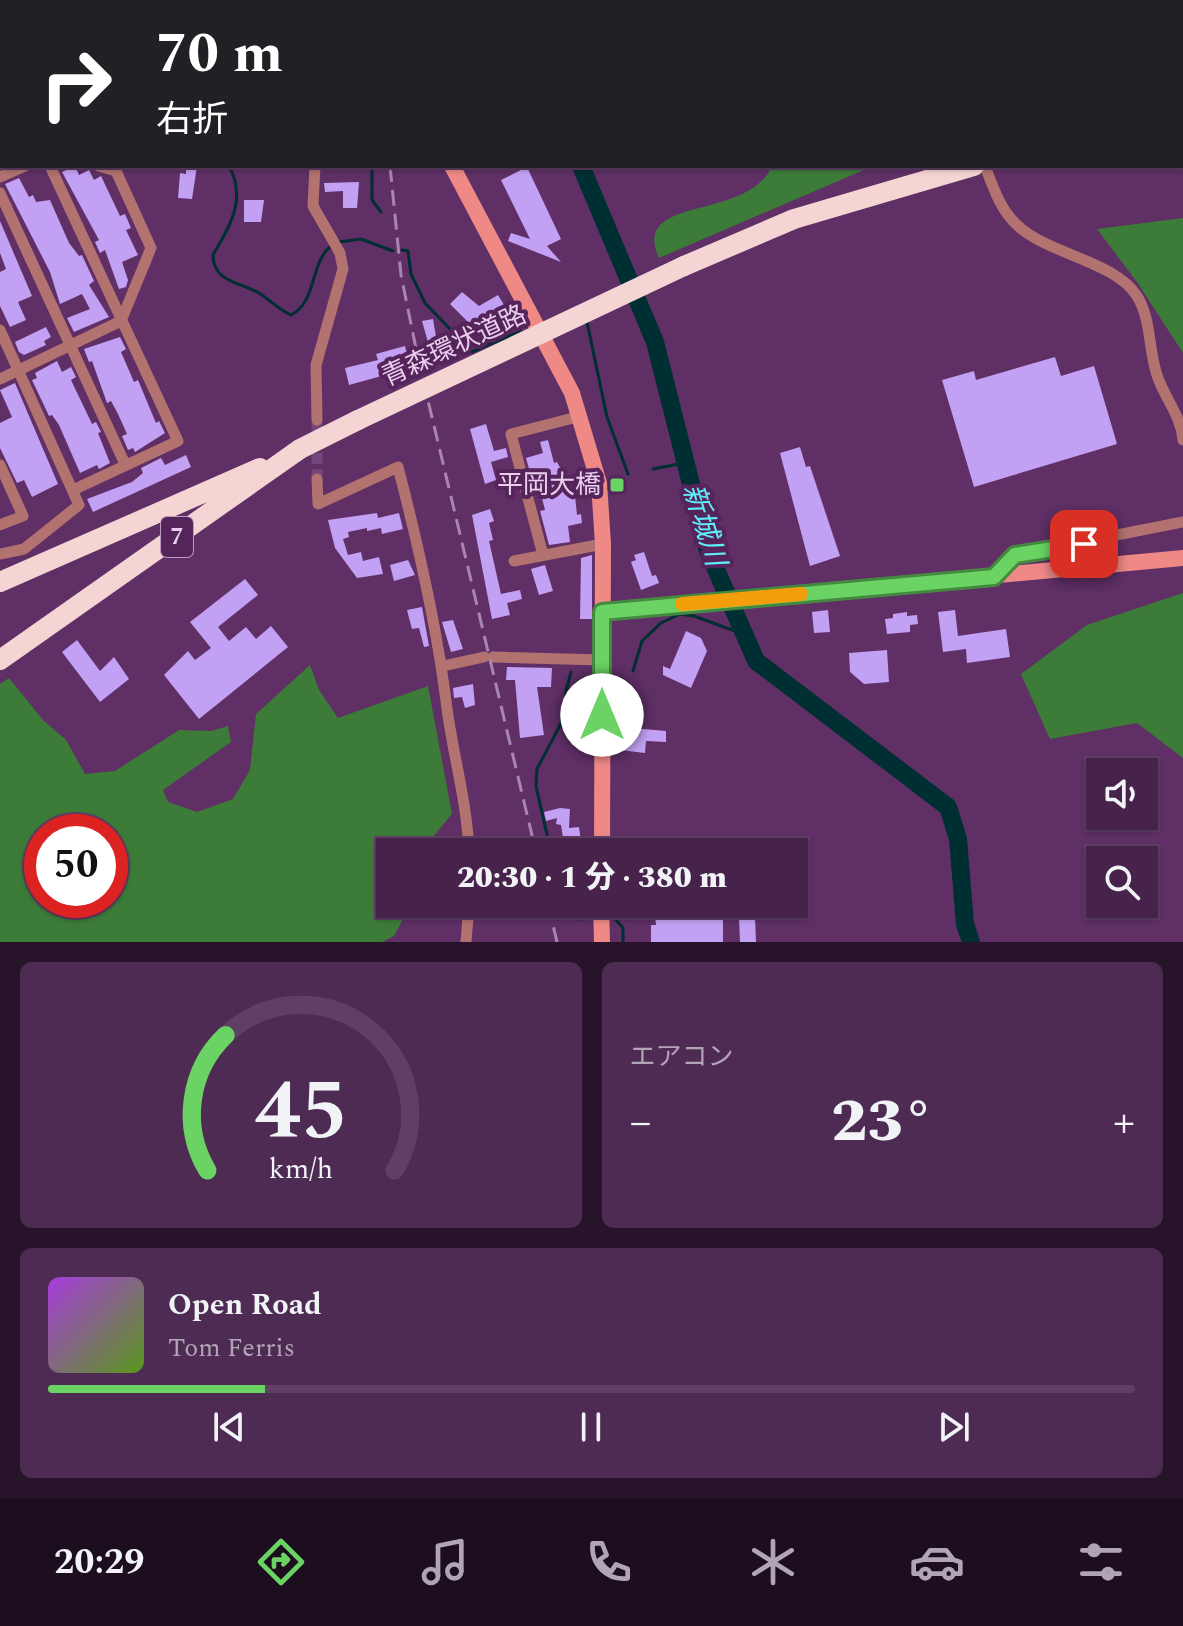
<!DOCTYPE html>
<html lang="ja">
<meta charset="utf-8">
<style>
body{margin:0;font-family:Spectral,"Noto Sans JP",serif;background:#4e2b53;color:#f1f3f6;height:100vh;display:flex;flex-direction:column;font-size:30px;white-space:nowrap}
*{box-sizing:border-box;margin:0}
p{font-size:26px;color:#b0a4b5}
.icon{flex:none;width:44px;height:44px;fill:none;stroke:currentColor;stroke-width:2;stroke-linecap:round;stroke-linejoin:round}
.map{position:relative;height:942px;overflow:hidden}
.details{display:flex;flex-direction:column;gap:20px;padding:20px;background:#27132a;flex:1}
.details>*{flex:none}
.banner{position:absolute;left:0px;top:0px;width:1184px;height:168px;box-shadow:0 2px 6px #0004,0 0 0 2px #5f4064;background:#202124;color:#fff;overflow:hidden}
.buttons{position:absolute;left:1086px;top:758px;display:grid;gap:16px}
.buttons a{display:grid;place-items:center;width:72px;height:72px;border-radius:0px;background:#47234c;box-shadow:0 2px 6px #0004,0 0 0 2px #5f4064;font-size:40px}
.speed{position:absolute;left:24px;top:814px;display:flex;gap:16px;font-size:40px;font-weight:700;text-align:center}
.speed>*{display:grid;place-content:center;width:104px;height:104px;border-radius:50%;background:#47234c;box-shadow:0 2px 6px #0004,0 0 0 2px #5f4064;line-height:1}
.speed .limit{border:12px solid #d22;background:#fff;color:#111}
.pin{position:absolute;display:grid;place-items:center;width:68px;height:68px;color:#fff;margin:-34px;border-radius:16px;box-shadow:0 4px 12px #0006}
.me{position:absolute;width:88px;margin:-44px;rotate:0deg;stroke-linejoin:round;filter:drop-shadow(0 0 6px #0008)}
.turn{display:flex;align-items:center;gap:28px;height:168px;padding:0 24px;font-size:36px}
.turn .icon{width:104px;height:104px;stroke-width:2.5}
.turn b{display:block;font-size:56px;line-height:68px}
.big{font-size:60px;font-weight:800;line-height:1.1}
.details .tile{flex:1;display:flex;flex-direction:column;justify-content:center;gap:12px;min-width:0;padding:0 28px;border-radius:12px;background:#4e2b53}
.details .dial{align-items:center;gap:0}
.dial svg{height:208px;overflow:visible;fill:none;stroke:#5f4064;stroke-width:7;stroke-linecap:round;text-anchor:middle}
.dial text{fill:#f1f3f6;stroke:none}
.song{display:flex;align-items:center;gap:24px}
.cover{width:96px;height:96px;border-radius:12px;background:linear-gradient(135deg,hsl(280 70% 55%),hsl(90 70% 35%))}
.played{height:8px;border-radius:4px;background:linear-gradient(90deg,#6ad363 20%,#5f4064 20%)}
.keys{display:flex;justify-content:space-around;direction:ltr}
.heat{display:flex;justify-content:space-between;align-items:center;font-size:44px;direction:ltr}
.details .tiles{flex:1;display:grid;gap:20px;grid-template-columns:1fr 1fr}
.tile:last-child{grid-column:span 2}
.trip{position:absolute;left:376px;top:838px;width:432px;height:80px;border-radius:0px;background:#47234c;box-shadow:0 2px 6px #0004,0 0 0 2px #5f4064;font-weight:800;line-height:80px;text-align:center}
.tabs{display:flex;height:128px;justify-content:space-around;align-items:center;background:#1c0e1e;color:#b0a4b5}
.tabs .icon{width:56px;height:56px}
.tabs .selected{color:#6ad363}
.tabs b{font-size:36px;color:#f1f3f6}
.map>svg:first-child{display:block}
.green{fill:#3c7c38;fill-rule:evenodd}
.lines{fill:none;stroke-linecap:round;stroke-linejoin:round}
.stream{stroke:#002f33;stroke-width:3}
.river{stroke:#002f33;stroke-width:18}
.building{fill:#c2a0f3}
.street-tunnel{stroke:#74477a;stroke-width:11;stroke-dasharray:11 5.5;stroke-linecap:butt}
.street{stroke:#b2726f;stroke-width:11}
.secondary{stroke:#ee8986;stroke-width:16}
.highway{stroke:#f5d5d3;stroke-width:20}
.rail{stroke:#aa85af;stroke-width:3;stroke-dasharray:16 8;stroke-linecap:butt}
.highway-bridge{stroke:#f5d5d3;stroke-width:20}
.route-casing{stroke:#458940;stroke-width:20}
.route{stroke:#6ad363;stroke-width:14}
.slow{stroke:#f59e0b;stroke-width:14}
.poi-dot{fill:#6ad363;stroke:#54245b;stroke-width:3}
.labels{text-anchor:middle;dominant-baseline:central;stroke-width:8;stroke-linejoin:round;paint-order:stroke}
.shield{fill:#54245b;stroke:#bd9bc1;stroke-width:2}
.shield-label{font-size:24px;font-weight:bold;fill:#eaceed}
.street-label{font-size:26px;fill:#eaceed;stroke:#54245b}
.poi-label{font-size:26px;fill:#eaceed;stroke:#54245b;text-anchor:end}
.water-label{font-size:28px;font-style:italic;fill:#60eef9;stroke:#54245b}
</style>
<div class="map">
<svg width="1183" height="942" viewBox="0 0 1183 942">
<rect width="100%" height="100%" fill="#5f2f66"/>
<path class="green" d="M772,166H873L659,258C630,194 748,222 772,166Z
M1183,218V353L1137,282L1097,229Z
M1183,593V758L1137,723L1050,739L1021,674L1087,625Z
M310,665L319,690L338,718L428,686L452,814L420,852H390V904H411L394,936L382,942H0V684L9,678L43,720L66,740L85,774L115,771L179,730L211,731L228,726L231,742L163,790L168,802L197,812L233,799L250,770L256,714ZM42,832H110V900H42Z"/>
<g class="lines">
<path class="stream" d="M233,0V2
M345,0L348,2
M229,166C247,199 230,226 213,255C213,282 240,282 259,293C270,300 279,310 291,315C317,302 310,262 331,246
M372,166V200L381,212
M339,242L361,239L393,251
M402,250L408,251L411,274L425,303L472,352L521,331
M587,322L607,417L628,474
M653,469L684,463
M633,671L642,641L661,623L680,614L694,616L743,634
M551,852L536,786L537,769L566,714V691L571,672
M563,904L567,918L581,919
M616,920L623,928V942"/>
<path class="river" d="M500,0V2
M581,166L655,342L708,551L756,661L948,807L958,839L965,924L971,942"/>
</g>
<path class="building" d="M75,166L79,175L89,170L94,180L101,176L120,216L125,214L131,228L126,230L138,255L122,262L128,280L126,287L119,289L105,250L100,253L95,242L99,240L62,172Z
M186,166H197L192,199L178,198L180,173L186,174Z
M527,167L561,239L547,246L561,262L508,241L511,233L530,239L501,180Z
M19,178L29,197L33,195L36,202L50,200L69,243L79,256L82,255L94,281L89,285L109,317L74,332L67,318L90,309L82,294L60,304L50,272L5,184Z
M359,182L357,208H343V191L325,192L324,183Z
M244,200H264L261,222H244Z
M0,221L32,296L18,302L26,320L10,327L0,306V272L6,269L0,253Z
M462,292L479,306L498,295L510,315L489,326L484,322L476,330L450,304Z
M433,319L436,337L439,336L444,347L431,353L422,321Z
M46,327L51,337L44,341L46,345L24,355L19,352L15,342Z
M120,337L126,349L121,352L134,382L138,380L156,423L159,421L165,433L135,452L133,448L128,450L122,436L127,434L118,414L111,401L107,403L92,361L89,362L84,349Z
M405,346L409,362L395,369L396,372L349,385L345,368L378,360L376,354Z
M1055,357L1061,376L1094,366L1117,444L974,487L942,380L974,371L976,380Z
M57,361L62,372L71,367L76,377L71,380L92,424L96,422L101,432L98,433L110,463L99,469L97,465L80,473L59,425L52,415L49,416L32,380L37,378L35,373Z
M15,383L58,484L32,497L24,480L17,483L0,448V423L12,417L0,390Z
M486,424L494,451L506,448L508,457L491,462L496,480L485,484L470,429Z
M548,440L554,463L557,462L562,471L567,496H575L577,515L581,514L582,523L568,526L570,542L549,545L540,511L545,510L541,494L553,491L548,471L531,476L526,458L543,453L540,442Z
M800,447L806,467L810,466L840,556L810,566L780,453Z
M186,455L191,467L93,512L87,499L132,482L143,473L141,468L161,458L165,465Z
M490,509L494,521L489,523L493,540L489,541L501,594L520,590L522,599L507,603L510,615L492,619L472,515Z
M377,513L378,518L399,513L403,529L382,534L381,528L367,531V528L348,532L349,537L343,539L348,555L361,552L363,561L379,557L383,574L357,578L335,548L328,520Z
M644,552L652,576L656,575L659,583L641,590L631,562L636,560L634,555Z
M592,555V619H580L581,558Z
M408,560L415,575L394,581L390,565Z
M545,565L553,591L539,595L531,569Z
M245,579L258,595L218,627L229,641L246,627L256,639L271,626L288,647L199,719L164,675L188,651L195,660L211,648L190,622Z
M422,607L429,646L424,647L419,628L412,629L407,610Z
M828,610L830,632L814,633L812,612Z
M955,610L958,636L1006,629L1010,657L967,663L966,649L943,652L938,612Z
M907,612V616L917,615L918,624L910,625V632L887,634L885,619L893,618V614Z
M453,620L463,649L451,652L442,622Z
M686,631L701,638L707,651L691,688L663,675V666L670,669Z
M77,640L100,671L114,657L129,679L100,702L62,652Z
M887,650L889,682L864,684L850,672L849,653Z
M507,667L552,668L551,687H537L544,735L520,738L515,680H506Z
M473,684L475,705L465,708L462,697L454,698L453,688Z
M621,727L666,731V742L646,741L645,753L620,750Z
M560,808L570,809L569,828L579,827L582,849L565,851L561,825L556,824L557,818L546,821L544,812Z
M723,914V942H651V925H656L655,915Z
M755,917L756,942H740L739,918Z"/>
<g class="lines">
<path class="street-tunnel" d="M317,420V479"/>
<path class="street" d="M22,0V2
M163,0V2
M318,0L319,2
M86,2L92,0
M252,2L254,0
M0,73L2,72
M50,166L178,441L73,490
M315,166L313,206L340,253L343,269L316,365L317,420
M985,166C993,187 1000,209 1017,225C1047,254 1115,261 1137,296C1152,320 1148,352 1158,378C1166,400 1181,416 1183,440
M0,177L25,166
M0,193L125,464
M0,330L79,505L24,549L0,554
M0,379L121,321L151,248L116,171L99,166
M0,465L23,516L0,525
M317,479L318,504L398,467C418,544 436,622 446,701C452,752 467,800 469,852
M543,555L511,434L581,416
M514,561L603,544
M995,575L1015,555L1183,522
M493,657L603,660
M443,666L484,657
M466,942L469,904"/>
<path class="secondary" d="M414,2V0
M452,166L572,393L599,483L603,544L602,852
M602,612L1183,558
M601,904L602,942"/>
<path class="highway" d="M1182,78H1183
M684,266L794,219L974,166
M0,582L260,468
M0,660L300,449L358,420"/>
<path class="rail" d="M397,2V0
M390,166L401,275L419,363L536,852
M548,904L557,942"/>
<path class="highway-bridge" d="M358,420L684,266"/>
</g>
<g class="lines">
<defs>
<path id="route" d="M602,715V612L994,577L1015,555L1084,544"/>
</defs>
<use href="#route" class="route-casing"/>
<use href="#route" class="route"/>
<path class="slow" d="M682,604L801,594"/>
</g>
<rect class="poi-dot" x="609" y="477" width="16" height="16" rx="4"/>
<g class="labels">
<rect class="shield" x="161" y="517" width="32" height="40" rx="6"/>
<g class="shield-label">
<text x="177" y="537">7</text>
</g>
<g class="street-label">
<text transform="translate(454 346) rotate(-25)">青森環状道路</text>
</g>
<g class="poi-label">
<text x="601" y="485">平岡大橋</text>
</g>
<g class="water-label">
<text transform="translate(704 525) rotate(73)">新城川</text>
</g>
</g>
</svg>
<div class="buttons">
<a><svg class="icon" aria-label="sound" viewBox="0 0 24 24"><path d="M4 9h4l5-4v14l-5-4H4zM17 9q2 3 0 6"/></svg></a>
<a><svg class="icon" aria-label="search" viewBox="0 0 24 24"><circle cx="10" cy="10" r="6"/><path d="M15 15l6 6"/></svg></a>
</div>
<div class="speed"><div class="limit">50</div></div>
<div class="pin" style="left:1084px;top:544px;background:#d93025"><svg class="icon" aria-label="arrive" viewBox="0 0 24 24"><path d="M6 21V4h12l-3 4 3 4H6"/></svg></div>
<svg class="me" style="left:602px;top:715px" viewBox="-20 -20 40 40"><circle r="19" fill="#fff"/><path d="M0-13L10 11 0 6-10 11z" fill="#6ad363"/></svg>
<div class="trip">20:30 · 1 分 · 380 m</div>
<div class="banner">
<div class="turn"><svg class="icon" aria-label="right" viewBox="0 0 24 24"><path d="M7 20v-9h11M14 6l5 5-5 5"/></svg><div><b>70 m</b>右折</div></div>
</div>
</div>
<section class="details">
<div class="tiles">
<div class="tile dial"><svg viewBox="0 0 100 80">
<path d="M14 69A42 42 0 1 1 86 69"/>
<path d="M14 69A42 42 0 0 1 21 17" stroke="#6ad363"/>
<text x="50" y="56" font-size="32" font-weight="700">45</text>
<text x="50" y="72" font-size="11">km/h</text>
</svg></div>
<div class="tile"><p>エアコン</p>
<div class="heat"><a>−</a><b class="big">23°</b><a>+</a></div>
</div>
<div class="tile">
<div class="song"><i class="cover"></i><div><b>Open Road</b><p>Tom Ferris</p></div></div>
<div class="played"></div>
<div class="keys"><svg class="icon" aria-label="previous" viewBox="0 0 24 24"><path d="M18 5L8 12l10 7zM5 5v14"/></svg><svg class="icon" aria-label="pause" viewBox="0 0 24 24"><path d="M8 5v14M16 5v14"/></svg><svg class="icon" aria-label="next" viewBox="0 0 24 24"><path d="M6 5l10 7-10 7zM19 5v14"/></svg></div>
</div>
</div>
</section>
<nav class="tabs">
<b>20:29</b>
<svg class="icon selected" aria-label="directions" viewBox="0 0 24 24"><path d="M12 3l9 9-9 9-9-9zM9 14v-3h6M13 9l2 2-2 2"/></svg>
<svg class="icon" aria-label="music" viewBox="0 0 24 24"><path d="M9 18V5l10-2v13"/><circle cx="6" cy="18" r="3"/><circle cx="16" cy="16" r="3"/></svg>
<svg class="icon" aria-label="phone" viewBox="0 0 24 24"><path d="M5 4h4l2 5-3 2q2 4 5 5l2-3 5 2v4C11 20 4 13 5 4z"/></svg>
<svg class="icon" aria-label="climate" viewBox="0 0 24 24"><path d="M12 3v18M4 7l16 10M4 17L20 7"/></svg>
<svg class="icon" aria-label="car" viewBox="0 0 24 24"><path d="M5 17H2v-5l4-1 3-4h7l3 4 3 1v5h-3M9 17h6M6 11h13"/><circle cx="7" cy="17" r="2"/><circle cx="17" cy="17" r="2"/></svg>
<svg class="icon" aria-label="filters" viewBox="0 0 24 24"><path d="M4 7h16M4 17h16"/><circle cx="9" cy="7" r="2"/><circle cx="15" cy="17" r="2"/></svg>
</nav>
